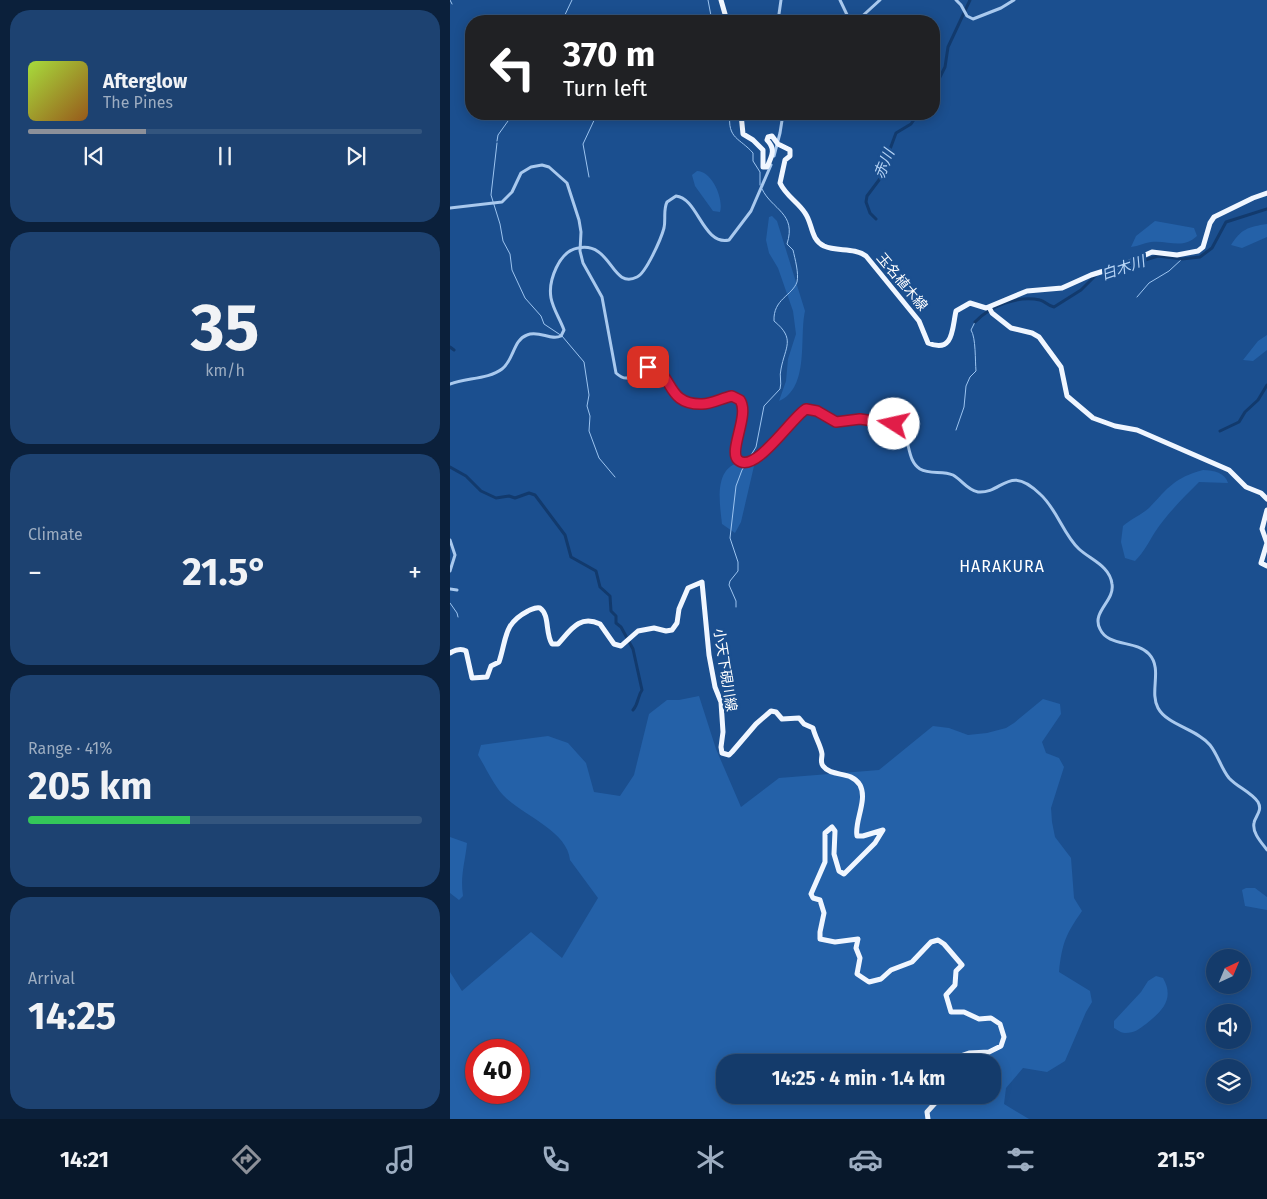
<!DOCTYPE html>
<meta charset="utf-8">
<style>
body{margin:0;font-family:"Fira Sans","Noto Sans JP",sans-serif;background:#1d4271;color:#f1f3f6;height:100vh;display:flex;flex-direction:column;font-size:19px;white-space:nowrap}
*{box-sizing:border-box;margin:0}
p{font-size:16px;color:#9dadc1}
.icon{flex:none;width:28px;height:28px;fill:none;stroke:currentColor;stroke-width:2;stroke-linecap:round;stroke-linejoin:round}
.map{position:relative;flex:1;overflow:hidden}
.sheet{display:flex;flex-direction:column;gap:10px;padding:10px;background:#0b203b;width:450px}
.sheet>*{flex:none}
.guide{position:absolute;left:15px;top:15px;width:475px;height:105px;border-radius:20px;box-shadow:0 2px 12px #0003,0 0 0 1px #33557e;background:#202124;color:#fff;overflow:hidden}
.needle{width:32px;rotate:44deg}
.tools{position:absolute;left:756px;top:949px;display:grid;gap:10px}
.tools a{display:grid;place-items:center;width:45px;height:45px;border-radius:50%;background:#143b6b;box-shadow:0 2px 12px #0003,0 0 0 1px #33557e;font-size:25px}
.speed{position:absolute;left:15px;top:1039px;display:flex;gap:10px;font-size:25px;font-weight:700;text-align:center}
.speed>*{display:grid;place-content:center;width:65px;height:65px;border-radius:50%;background:#143b6b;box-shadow:0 2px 12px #0003,0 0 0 1px #33557e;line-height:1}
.speed .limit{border:8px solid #d22;background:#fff;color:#111}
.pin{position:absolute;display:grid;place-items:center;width:42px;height:42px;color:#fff;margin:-21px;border-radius:10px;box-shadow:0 2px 8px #0006}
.me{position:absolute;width:55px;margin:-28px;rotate:280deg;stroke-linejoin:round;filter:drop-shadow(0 0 4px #0008)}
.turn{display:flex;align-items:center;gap:18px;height:105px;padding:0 15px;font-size:22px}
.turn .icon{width:65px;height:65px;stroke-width:2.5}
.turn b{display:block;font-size:35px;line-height:42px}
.big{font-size:38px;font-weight:700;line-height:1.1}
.sheet .widget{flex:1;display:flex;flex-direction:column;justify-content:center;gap:8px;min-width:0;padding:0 18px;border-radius:20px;background:#1d4271}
.sheet .dial{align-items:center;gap:0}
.dial b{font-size:65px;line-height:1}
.song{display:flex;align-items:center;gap:15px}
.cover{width:60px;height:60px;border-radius:8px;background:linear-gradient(135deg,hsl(80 70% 55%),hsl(30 70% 35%))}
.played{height:5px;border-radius:2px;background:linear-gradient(90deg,#8c9099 30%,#33557e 30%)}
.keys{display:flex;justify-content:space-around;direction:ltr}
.heat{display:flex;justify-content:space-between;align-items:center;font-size:28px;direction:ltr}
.charge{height:8px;border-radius:4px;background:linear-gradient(90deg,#34c759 41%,#33557e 0)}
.trip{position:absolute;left:266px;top:1054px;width:285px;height:50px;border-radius:20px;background:#143b6b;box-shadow:0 2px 12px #0003,0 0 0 1px #33557e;font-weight:700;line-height:50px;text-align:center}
.menu{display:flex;height:80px;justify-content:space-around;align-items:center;background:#08182b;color:#9dadc1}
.menu .icon{width:35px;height:35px}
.menu .current{color:#8c9099}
.menu b{font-size:22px;color:#f1f3f6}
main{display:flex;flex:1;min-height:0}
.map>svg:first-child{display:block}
.green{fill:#2461a8;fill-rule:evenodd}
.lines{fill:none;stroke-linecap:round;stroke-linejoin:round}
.stream{stroke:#9cc4f0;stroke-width:1}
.river{stroke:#123a6d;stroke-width:3}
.minor{stroke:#a9c9ee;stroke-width:3}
.major{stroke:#f0f6ff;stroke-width:5}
.route-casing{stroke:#92132f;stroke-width:12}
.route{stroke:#e11d48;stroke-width:9}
.labels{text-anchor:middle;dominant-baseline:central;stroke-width:5;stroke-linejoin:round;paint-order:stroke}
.street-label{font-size:14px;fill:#fff;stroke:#1b4f8f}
.water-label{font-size:15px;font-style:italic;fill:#b5d3f5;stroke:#1b4f8f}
.quarter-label{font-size:16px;letter-spacing:1px;fill:#fff;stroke:#1b4f8f}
</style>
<main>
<section class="sheet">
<div class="widget">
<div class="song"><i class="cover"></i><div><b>Afterglow</b><p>The Pines</p></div></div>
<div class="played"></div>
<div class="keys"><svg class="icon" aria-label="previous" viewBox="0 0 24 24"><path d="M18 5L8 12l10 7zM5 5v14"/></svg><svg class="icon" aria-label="pause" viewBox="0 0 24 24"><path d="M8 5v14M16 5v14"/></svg><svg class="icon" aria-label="next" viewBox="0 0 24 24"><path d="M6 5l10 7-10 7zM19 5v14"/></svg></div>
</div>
<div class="widget dial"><b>35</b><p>km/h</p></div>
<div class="widget"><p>Climate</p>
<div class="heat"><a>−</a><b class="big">21.5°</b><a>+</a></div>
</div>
<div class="widget"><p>Range · 41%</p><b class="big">205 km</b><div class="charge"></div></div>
<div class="widget"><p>Arrival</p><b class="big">14:25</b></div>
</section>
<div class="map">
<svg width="817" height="1119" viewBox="0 0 817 1119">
<rect width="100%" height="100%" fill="#1b4f8f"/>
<path class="green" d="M247,171C262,171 274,199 270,212L263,211L245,186L242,175Z
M322,216L327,221L355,311C349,337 360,388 329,401L336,381L338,359L346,334L343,311L328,268L319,253L316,240L319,217Z
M705,221L744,228L747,236C732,250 719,240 701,242C694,243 689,246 681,247L686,236Z
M817,224V237L792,248L781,245C791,229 798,227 817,224Z
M817,335V350L803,361L793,360L808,341Z
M285,464L304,466L291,522L285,533L272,524C270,505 264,473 285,464Z
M753,470C764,470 775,473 778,483L749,482C733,498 717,514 705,532C698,543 694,552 685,561L675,558L671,542L673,526C681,519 691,515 699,508C719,487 724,478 753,470Z
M249,696L266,749L291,807L329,778L429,770L483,726L499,728L518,735L537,733L556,728L564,723L593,699L610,704L611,714L592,742L596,753L609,758L614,767L601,808L602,822L605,837L621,858L624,898L632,911C616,934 612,943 609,972L640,991L642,1002L636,1012L615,1061L597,1072L573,1068L556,1088L554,1104L579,1119H0V972L12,991L81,932L112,958L148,898L120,860C117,830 71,815 53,795C43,784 36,768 28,755L31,745L98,736L118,743L136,763L144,792L170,796L184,775L199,714L217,700H229ZM26,1050H69V1092H26ZM275,1062H542V1095H275Z
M0,837L17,843C15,863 10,876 13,896L9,900L0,893Z
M796,888H805L817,897V910L795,906L792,890Z
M706,976L713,978C725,999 712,1011 696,1024C689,1029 685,1033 675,1033C671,1033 668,1030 664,1028V1021L691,992L698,981Z"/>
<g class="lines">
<path class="stream" d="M0,0L2,4
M258,0L262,21
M112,21L122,0
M280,114C277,139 290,138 303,153V161L310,172V185
M47,141L48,135L63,114
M47,143L41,195L50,224L53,241L60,254L62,270L75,298L91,316L94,324L112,336L134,362L139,395L137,406L140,416L139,431L149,458L165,477
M139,177L133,144L147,114
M687,297L699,283L719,271L732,259
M506,430L514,407L516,386L520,377L526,371C525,360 526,338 521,330L525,322
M0,603L7,613L8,617
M286,607V601L279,585L280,581L288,571V562L280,538L286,486L292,470L306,447L314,406L330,389C332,382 329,376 331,369C335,347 346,339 324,321C323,299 342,296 347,282C349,273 345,259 343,250L337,244C347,213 322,210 312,189"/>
<path class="river" d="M484,89L495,67L498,47L520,0
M426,219L420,213L416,202L417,196L432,176L436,160L446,133L461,124L468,114
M679,265L708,256L732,259L750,257L762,248L776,222L817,209
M525,322C540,306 568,295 590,300C595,301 598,306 604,307L631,290L647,274
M0,347L4,350
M770,431L789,422L795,412L808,400L817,385
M0,467L16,476L31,491L46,498L59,496L65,498L79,493L85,495L115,535L121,557L146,571L150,587L160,596L161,611L166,616V623L171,627L183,649L192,690C187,697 189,703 183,710"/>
<path class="minor" d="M390,0L400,21
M506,0L511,5L517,16L523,19L551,8L564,0
M328,21L331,0
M407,21L430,0
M324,156L330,133L333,114
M0,208L52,202L62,192L71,173L81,167L92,165L99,167L117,183L129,220L131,232L130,251L133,263L152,297L166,373C179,385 184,373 195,367C218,365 216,393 234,400C256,409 274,392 288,399L293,408L285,453L286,457L292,462C313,466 336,425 349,413L355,409L364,410L386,422L410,419L448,426C462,437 455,459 470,469C480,475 493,470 503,475C512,480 517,490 528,492C553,494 558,463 590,494C607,509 613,534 629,549C641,560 660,566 662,584C665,601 641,612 650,629C658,647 686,640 699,654C713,669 699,691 708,708C717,725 747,729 760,745C768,755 771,768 779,778C787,787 801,792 808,802C813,811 805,816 804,823C802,833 812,843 817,850
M0,384C16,378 39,379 52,369C64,360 63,340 77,335C89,330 101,341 111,336L114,330C110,319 103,309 101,298C98,281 109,251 128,248C162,241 161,290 187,277C196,273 211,239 214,228C216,219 213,210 217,202L226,196C248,198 253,246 279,240L301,211L321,165
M0,540L5,555L0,571
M0,589L7,590"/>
<path class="major" d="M271,0L277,21
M291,114L293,134L303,140L313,150V167H317C322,156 326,149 317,140L318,137L322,136L328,144L340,150V156L335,160L330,183C336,196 348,202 355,213C363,224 360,239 374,246C387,252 404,247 416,256L469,321L478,343C504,354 502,328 506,311L520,303L536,308L577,291L612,288L641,275L673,265L702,252L727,255L748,251L753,247L760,223L764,217L803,198L817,193
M539,307L542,313L561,328L582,333L589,337L611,367L617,396L643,418L665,426L687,430L779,470L796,487L811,493L817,499
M817,510L812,529L817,543L811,563L817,566
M0,653C5,650 11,648 16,651L22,678L37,677L41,666L49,662C57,638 53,624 78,611C83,609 85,607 90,608C100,615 95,633 102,644H108C120,631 129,614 150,624L164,644L171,646L188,631L204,628L216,631L222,630L227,623L229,609L238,588L252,582L259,655L265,687L271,702L273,732L271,747L272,753L279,755L282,752L306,724L321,711L326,712L332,719L349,718L354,724L363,728C365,737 371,746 372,754C372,759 370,762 373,766C382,778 401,770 410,785C418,800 404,822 407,836H413L433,830L425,843L394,874L389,871L384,854L385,831L382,827L375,833V862L361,894L363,898L370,900L374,913L370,932V939L385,942L408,939L406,948L410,958L407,974L419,982L431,979L441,970L462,962L481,942L488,940L494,944L512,965L506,971L505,985L496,995L501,1012H514L529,1019L541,1018L550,1024L554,1037L551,1046L539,1052L519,1053L493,1062
M478,1119L477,1112L487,1101L485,1095"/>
</g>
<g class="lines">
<defs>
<path id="route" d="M198,367C225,371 214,405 252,404C262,404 272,398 282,396L290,400C300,415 278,451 288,460C305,475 342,417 356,409L367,411L386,422L410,419L444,424"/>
</defs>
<use href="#route" class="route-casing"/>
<use href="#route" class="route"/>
</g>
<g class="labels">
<g class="street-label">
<text transform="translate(452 282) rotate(50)">玉名植木線</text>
<text transform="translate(275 670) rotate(81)">小天下硯川線</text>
</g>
<g class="water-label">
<text transform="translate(434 164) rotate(-68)">赤川</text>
<text transform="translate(673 268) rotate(-19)">白木川</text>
</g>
<g class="quarter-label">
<text x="552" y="566">HARAKURA</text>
</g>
</g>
</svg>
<div class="tools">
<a><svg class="needle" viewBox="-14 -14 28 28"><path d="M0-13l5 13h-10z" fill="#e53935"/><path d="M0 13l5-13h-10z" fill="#9dadc1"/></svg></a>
<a><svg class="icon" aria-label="sound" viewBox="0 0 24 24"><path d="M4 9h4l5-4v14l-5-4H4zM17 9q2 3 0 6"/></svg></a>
<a><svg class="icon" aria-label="layers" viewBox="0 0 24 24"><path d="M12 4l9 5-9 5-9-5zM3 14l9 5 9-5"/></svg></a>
</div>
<div class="speed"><div class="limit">40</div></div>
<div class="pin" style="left:198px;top:367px;background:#d93025"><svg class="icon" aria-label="arrive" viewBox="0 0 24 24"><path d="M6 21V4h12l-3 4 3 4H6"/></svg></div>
<svg class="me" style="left:444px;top:424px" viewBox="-20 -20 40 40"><circle r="19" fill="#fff"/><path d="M0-13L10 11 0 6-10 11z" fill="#e11d48"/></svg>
<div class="trip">14:25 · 4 min · 1.4 km</div>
<div class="guide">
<div class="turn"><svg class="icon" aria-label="left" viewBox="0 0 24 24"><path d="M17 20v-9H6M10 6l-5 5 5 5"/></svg><div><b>370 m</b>Turn left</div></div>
</div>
</div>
</main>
<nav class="menu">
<b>14:21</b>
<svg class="icon current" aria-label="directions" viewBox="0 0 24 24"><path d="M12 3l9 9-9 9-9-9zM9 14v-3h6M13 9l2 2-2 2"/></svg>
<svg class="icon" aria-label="music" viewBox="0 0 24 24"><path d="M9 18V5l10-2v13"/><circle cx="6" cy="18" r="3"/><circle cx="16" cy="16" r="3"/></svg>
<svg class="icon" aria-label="phone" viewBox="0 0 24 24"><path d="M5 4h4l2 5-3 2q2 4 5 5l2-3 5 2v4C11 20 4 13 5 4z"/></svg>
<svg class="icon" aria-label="climate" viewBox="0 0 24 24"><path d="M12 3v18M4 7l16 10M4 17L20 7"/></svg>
<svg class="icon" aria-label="car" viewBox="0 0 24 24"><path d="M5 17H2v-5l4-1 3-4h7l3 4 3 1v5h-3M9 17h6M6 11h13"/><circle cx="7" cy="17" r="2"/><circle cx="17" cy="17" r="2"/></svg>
<svg class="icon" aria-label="filters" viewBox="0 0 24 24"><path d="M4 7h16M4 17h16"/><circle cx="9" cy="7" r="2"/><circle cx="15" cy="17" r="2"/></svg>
<b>21.5°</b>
</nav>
